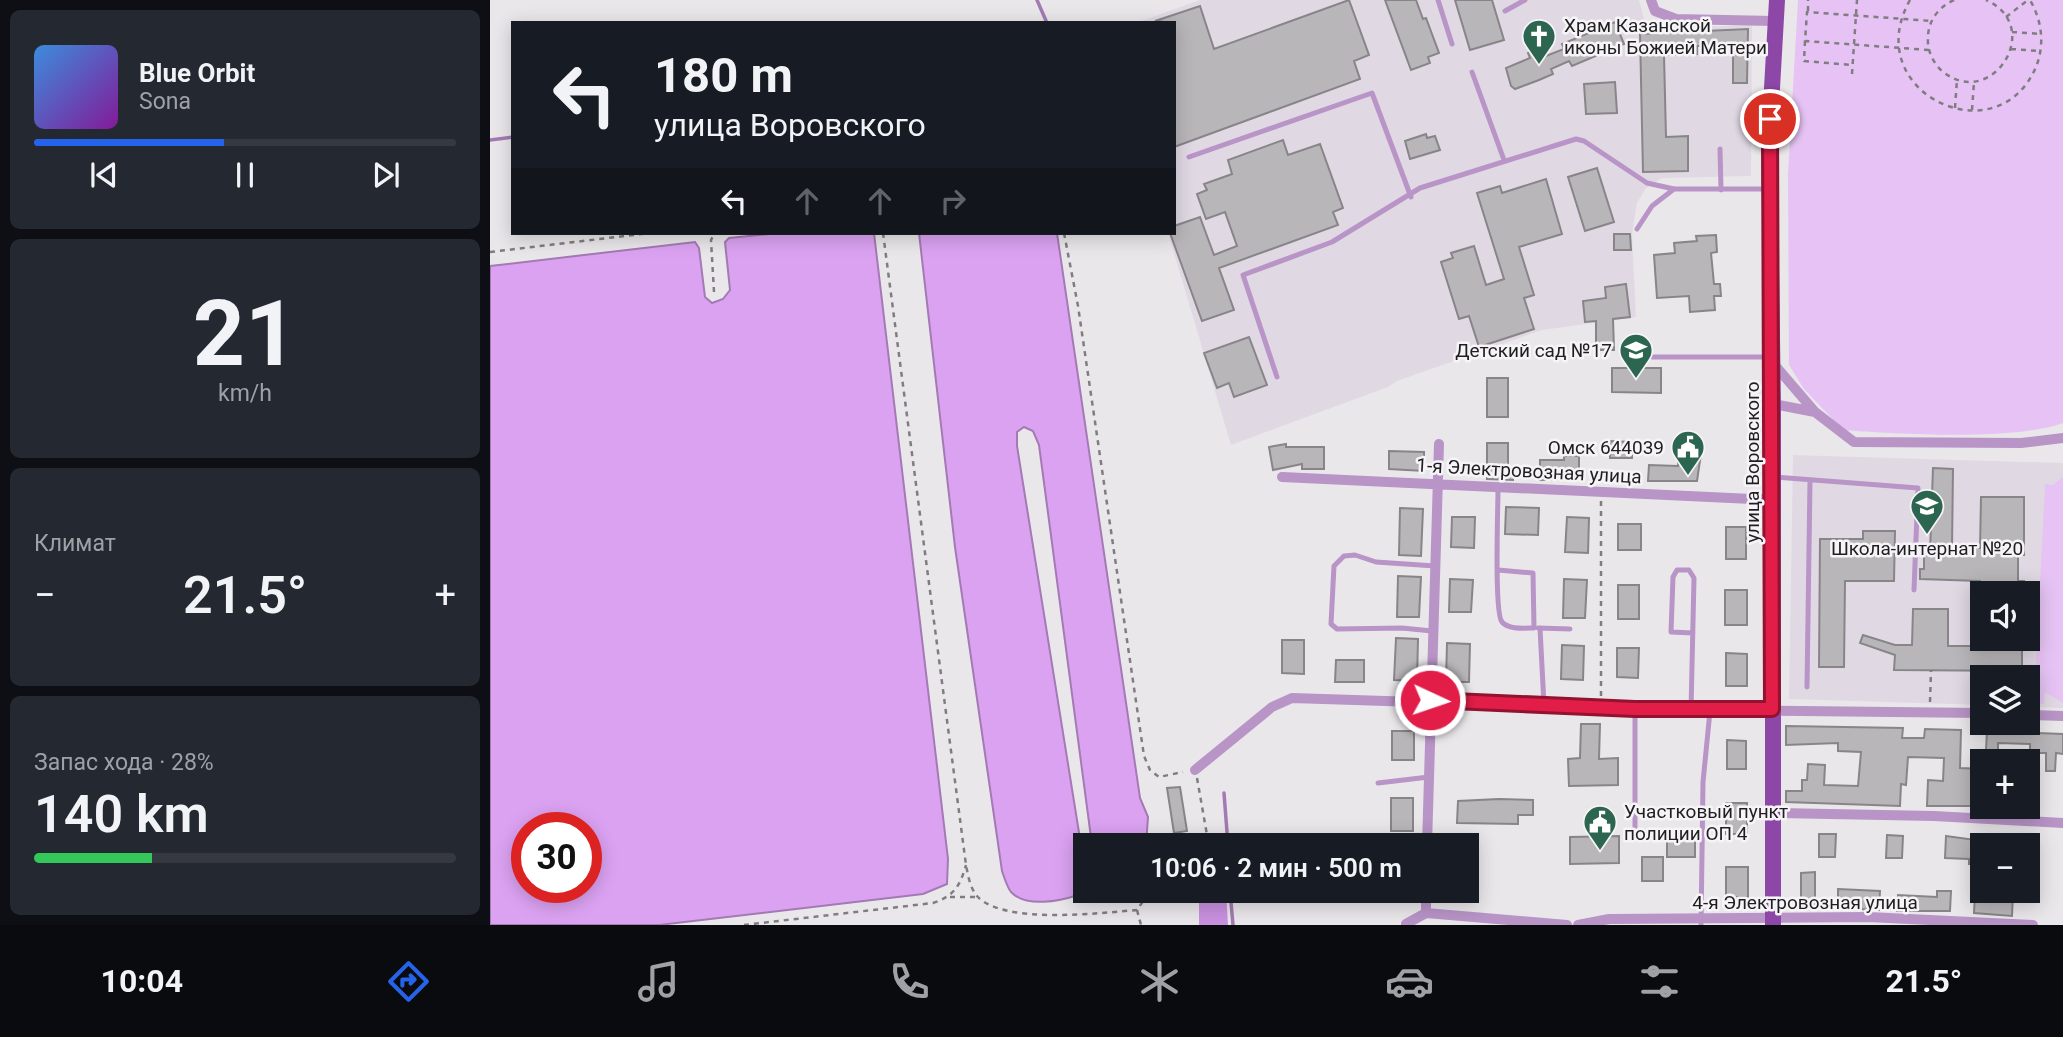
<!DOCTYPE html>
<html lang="ru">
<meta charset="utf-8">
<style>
body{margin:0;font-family:Roboto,sans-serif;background:#242831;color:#f1f3f6;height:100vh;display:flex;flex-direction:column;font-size:26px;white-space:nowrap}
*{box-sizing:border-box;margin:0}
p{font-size:23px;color:#9ea1a6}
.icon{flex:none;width:38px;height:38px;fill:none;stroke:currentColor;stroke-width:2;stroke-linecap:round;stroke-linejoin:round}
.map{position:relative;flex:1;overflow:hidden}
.side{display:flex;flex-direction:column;gap:10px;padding:10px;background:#0d0f14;width:490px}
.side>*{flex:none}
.banner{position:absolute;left:21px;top:21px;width:665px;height:214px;border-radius:0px;box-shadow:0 4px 18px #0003;background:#171b24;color:#f1f3f6;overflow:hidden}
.fabs{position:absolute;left:1480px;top:581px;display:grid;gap:14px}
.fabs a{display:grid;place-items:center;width:70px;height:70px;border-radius:0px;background:#171b24;box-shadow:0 4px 18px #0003;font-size:35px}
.speed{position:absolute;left:21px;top:812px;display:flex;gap:14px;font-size:35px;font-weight:700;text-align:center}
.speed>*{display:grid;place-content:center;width:91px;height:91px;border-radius:50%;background:#171b24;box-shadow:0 4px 18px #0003;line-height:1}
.speed .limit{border:10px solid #d22;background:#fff;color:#111}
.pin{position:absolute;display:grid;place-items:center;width:60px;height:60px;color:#fff;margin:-30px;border:4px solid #fff;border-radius:50%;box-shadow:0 2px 7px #0007}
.me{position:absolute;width:77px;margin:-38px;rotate:93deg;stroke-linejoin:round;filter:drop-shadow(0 0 5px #0008)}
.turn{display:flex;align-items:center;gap:24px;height:147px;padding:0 28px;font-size:32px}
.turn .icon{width:91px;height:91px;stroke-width:2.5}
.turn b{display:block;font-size:49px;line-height:60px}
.lanes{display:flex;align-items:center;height:66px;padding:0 28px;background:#0003;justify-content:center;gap:35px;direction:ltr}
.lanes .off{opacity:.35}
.big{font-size:52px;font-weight:600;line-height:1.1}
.side .card{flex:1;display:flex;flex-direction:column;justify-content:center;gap:10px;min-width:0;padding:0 24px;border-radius:10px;background:#242831}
.side .dial{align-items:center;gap:0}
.dial b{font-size:91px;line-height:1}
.song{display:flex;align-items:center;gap:21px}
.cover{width:84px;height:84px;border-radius:10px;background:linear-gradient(135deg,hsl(210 70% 55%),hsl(290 70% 35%))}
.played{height:7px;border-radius:4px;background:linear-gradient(90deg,#2563eb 45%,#363941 45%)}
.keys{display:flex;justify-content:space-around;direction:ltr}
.heat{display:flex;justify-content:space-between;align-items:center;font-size:38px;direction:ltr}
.charge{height:10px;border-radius:5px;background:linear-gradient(90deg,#34c759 28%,#363941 0)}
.trip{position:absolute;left:583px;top:833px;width:406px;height:70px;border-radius:0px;background:#171b24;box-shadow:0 4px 18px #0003;font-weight:600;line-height:70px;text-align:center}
.menu{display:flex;height:112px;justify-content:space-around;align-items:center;background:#090b0e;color:#9ea1a6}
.menu .icon{width:49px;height:49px}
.menu .selected{color:#2563eb}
.menu b{font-size:32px;color:#f1f3f6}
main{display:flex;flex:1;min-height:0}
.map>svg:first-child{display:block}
.built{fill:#e0d9e4;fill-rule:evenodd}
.green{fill:#e6c3f4}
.forest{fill:#c991e0}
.water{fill:#dba2f2;stroke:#a37ab3;stroke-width:2;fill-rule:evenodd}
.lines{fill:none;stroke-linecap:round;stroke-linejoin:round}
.stream{stroke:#a37ab3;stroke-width:3.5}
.building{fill:#b8b6b9;stroke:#888589;stroke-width:2}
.path{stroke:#7f7d80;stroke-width:2.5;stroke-dasharray:5 5;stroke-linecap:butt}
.service{stroke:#b894c7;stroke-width:5}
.minor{stroke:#b894c7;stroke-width:10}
.primary{stroke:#8d48a7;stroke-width:16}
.route-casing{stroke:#92132f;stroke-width:18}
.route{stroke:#e11d48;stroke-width:12}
.labels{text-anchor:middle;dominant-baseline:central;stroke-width:5;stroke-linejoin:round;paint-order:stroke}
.poi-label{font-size:19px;fill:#1f1e20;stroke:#f7f4f8;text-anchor:start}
.street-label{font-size:19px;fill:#1f1e20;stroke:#f7f4f8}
</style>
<main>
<section class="side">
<div class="card">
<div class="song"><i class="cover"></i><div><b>Blue Orbit</b><p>Sona</p></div></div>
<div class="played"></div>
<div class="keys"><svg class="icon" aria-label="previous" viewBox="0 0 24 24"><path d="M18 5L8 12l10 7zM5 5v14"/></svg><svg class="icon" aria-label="pause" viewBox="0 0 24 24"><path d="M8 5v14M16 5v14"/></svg><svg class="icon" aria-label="next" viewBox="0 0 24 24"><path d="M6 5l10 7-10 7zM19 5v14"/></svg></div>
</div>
<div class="card dial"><b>21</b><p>km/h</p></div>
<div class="card"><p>Климат</p>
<div class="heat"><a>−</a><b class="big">21.5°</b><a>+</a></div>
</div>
<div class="card"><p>Запас хода · 28%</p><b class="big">140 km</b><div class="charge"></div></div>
</section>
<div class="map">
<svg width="1573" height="925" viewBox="0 0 1573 925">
<rect width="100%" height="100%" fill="#eae7eb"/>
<path class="built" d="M710,0H1149L1157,29L1262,25L1261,176L1172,178L1156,188L1147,203L1142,234L1146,317L1052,330L907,381L898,387L741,445L678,233H684V23H646Z
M1303,455L1573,463V708L1538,707V677H1493V705L1299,699ZM1493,593H1538V639H1493Z"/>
<path class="green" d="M1308,0H1573V423C1524,441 1407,434 1353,430L1314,389L1299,365L1298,175Z
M1573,477V703L1555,692L1554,704L1544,703L1555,484L1563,485Z"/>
<path class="forest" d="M709,891H736L738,925H709Z"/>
<path class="water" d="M288,233H384L458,859L457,884L433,894L169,925H0V266L205,242L209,248L215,297L222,303L233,299L240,290L235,242L239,238ZM37,828H96V887H37Z
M429,233H567L650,798L658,817L656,845H602L549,445L543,431L534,427L527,432V446L595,870L588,895C570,901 536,908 521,892C517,887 514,877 512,871L465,547Z"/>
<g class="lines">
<path class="stream" d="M547,0L557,23
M0,140L23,137
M734,793L738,845
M740,891L743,925"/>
</g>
<path class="building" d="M859,0L879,55L864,61L870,79L684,147V23L665,21L710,6L724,49Z
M895,0H926L933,19L936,18L949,53L938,57L940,63L921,70Z
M965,0H1002L1014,40L980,50Z
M1125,22L1134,44L1082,66L1079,61L1061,69L1063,74L1049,80L1025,89L1021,86L1016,68L1040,58L1038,53L1052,47L1056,56L1074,49L1072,44Z
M1258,29L1257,83H1243V45L1207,46V54L1174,55L1176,137L1198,136V171L1153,172L1150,34Z
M1125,82L1127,113L1096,114L1094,84Z
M936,134L937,138L945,136L950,150L920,159L915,141Z
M793,140L798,155L830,144L853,208L843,212L848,225L729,268L744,310L712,321L680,233H684V226L710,217L724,255L747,246L735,212L716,219L707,194L717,190L714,184L742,174L738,160Z
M1107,168L1124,222L1095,231L1078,177Z
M1056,179L1072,234L1029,247L1044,295L1034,298L1044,329L989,347L979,316L969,319L951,262L963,258L961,253L984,246L996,285L1014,279L987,193L1010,186L1012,193Z
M1124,234H1140L1141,250H1124Z
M1226,235L1227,252L1221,253L1224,284H1230L1231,296H1224L1225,310L1200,312L1199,296L1167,298L1164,255L1185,253L1184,243L1207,241L1206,236Z
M1136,284L1140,317L1123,319L1124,350H1106V321L1095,322L1093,301L1116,298L1115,287Z
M759,337L777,385L744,397L739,383L727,388L714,353Z
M1122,368H1171V393L1122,392Z
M997,378H1018V417H997Z
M1120,441L1142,442V458H1120Z
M997,443H1018V467H1023V480L997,479Z
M796,444V447H834V469H812V464L783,470L779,447Z
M899,451L934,452V471L899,469Z
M1189,453L1211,454L1207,481H1158L1159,465L1188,466Z
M1074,456H1089V474H1084V479L1050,480V460H1074Z
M1443,468L1463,469L1462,548H1490L1491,497H1534V555H1528V581H1534V593H1490V581L1430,579V569H1434V553H1440Z
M1016,507L1049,508L1048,535L1015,534Z
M910,508L933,509L931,556L909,555Z
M962,517H985L984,548L961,547Z
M1077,517L1099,518L1098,553L1075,552Z
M1128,524H1151V550H1128Z
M1236,527H1256V559H1236Z
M1373,531H1405L1404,581H1355L1354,667H1329L1330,539H1373Z
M908,576L931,577L929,617H907Z
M960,579L983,580L981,612H959Z
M1074,579L1097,580L1095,618H1073Z
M1128,585H1149V619H1128Z
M1235,590H1257V625H1235Z
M1423,609H1458V646H1496V639L1532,641V671L1404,670L1405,655L1370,643L1373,635L1405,645H1422Z
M906,638L928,639L927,681L904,680Z
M792,640H814V674L792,673Z
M957,643L980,644L979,682H956Z
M1072,645L1094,646L1093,680L1071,679Z
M1127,648H1149L1148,678L1127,677Z
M1236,653L1257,654V686H1236Z
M846,660H874V682H845Z
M1091,724H1110L1109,759L1128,758V785L1079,786L1078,759L1090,758Z
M1296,726L1413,728L1412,738H1434L1435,729L1471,730L1470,768L1493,769V806H1437L1438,780L1453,781L1454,758L1418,757L1416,785L1411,784L1410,806L1296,802V791H1312V780H1317L1318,764L1335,765L1334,785L1368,786L1371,752L1348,751V743L1296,745Z
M902,731H924V760H902Z
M1497,731L1573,734V754L1566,753L1565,771H1556V753H1540V744L1508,743V750H1496Z
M1237,740L1256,741V769H1237Z
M690,787L697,831L684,833L677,788Z
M901,798H923V831H901Z
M1009,799L1043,800V815H1028V824L967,823L968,801Z
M1236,803H1257V834H1236Z
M1329,834H1346L1345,857H1329Z
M1397,835L1413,836L1412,858H1396Z
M1129,836V863L1080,864V837Z
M1456,836L1493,841V864H1479V859L1455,858Z
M1177,837H1205V857H1177Z
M1152,857H1173V881H1152Z
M1236,867H1258V897H1236Z
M1325,872V908H1311V873Z
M1348,889L1390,891L1389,910L1348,908Z
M1447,891H1461L1460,911H1407L1408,895L1447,897Z
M1507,893H1523L1522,916L1484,913L1485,894Z"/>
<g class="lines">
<path class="path" d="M1420,0C1368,92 1507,158 1546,67C1555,44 1552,21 1540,0
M1464,0C1449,7 1438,20 1438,38C1437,50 1443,63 1452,71C1501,112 1556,27 1496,0
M1318,11V0
M1516,17L1538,0
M1522,32L1552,34
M1315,41L1314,61L1362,65
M1521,49L1549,51
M1439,50L1315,41L1317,12L1442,21
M1362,74L1367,0
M1465,108L1467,79
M1482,110L1484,82
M393,233L476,865C478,875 480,888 487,896C513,925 610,913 647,910L660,891
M574,233L588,306L654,756L660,770L669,777L693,772
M0,252L160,233
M224,292L221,240L225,233
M1111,501V697
M1440,702L1441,670
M707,778L717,835L715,845
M460,897H488
M647,910L651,925
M254,925L443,903C464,896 470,886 476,865"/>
<path class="service" d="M948,0L962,44
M1015,11L1035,0
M982,72L1014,160
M1230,149L1231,190
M699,157L882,93L921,197
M1147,229L1162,206L1184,189
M1162,357H1281
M787,377L753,275L842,242L930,188L1086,139L1094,141L1157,183L1184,189H1279
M1286,477L1428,488L1424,590
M1008,570L1043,573L1044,628C1035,628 1019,630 1012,622C1004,613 1008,508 1008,490
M1048,628L1080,629
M1050,628L1054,705
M942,631L912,628L847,629L841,624L844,566L854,556L865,555L886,562L945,566
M1317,687L1320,480
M1145,709V833
M1201,710L1204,578L1199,570H1187L1183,577L1181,632L1203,633
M888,783L939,777
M1211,925L1213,782L1220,711"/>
<path class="minor" d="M1161,0L1165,11L1186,19L1284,21
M1283,363L1325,412
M1283,404L1325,412L1364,442L1531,443L1573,438
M792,477L1283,500
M1538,715L1573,716
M705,770L782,707L802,698L1145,709L1493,713
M1283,813L1444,816L1573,823
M937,845L949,444
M936,913V891
M916,924L936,913L1077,925
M1088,925L1119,919L1378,917L1543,925"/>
<path class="primary" d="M1283,925V404L1279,141L1287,0"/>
</g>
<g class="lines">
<defs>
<path id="route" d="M940,700L1145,709H1282L1280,119"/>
</defs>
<use href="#route" class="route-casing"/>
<use href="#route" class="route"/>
</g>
<defs>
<symbol id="church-pin" viewBox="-11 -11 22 30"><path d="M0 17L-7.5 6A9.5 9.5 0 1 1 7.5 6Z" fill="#2c6650" stroke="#f7f4f8"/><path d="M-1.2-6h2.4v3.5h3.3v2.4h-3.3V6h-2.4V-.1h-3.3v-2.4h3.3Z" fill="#fff"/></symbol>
<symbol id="school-pin" viewBox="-11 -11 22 30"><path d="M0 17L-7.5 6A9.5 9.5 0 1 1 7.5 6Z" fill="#2c6650" stroke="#f7f4f8"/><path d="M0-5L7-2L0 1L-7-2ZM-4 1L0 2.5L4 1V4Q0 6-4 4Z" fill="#fff"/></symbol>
<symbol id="civic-pin" viewBox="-11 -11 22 30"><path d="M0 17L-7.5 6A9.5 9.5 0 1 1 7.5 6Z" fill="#2c6650" stroke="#f7f4f8"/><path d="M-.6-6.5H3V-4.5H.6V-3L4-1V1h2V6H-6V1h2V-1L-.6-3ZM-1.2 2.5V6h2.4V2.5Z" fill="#fff"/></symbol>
</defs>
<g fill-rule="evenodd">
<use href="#church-pin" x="1030" y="17" width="38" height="52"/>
<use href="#school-pin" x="1127" y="331" width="38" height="52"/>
<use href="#civic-pin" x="1179" y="428" width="38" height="52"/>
<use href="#school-pin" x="1418" y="487" width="38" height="52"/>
<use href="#civic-pin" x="1091" y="803" width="38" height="52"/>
</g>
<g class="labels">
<g class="poi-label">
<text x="1074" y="25">Храм Казанской<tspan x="1074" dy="22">иконы Божией Матери</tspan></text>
<text x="1122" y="350" text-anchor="end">Детский сад №17</text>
<text x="1174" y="447" text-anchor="end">Омск 644039</text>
<text x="1437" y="548" text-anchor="middle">Школа-интернат №20</text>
<text x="1134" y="811">Участковый пункт<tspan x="1134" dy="22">полиции ОП 4</tspan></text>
</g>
<g class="street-label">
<text transform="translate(1262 462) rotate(-90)">улица Воровского</text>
<text transform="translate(1039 471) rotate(3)">1-я Электровозная улица</text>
<text x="1315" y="902">4-я Электровозная улица</text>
</g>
</g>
</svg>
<div class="fabs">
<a><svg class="icon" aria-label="sound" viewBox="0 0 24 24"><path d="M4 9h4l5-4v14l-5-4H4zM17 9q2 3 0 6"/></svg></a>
<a><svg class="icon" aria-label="layers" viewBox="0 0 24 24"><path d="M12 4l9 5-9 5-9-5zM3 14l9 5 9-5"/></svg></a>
<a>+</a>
<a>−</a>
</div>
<div class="speed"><div class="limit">30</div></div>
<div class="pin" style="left:1280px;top:119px;background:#d93025"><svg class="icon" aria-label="arrive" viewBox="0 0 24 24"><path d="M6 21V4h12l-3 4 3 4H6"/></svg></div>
<svg class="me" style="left:940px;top:700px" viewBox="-20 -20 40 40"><circle r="17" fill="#e11d48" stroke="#fff" stroke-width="3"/><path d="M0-11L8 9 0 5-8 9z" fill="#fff"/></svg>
<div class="trip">10:06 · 2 мин · 500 m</div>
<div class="banner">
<div class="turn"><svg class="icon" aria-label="left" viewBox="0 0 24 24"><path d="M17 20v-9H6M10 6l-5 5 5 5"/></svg><div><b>180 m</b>улица Воровского</div></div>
<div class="lanes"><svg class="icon" aria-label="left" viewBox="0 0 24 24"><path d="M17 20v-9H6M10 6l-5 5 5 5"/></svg><svg class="icon off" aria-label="ahead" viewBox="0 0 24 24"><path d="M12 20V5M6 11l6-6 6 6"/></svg><svg class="icon off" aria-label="ahead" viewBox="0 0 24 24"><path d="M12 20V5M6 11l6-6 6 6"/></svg><svg class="icon off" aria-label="right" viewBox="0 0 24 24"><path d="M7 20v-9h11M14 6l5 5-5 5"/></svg></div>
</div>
</div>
</main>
<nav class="menu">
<b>10:04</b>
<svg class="icon selected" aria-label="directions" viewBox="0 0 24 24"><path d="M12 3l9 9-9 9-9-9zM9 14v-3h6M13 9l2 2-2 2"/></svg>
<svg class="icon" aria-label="music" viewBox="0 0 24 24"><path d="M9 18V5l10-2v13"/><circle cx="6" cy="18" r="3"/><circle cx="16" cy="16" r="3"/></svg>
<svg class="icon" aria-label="phone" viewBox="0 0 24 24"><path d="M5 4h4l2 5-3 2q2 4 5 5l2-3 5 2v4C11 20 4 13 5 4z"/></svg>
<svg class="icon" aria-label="climate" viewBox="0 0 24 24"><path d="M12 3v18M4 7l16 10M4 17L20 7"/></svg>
<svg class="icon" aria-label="car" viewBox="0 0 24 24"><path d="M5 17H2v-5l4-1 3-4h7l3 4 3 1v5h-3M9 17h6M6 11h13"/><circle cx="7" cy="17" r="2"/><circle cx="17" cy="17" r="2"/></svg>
<svg class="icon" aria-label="filters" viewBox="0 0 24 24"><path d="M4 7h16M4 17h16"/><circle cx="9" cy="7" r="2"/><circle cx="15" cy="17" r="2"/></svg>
<b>21.5°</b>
</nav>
